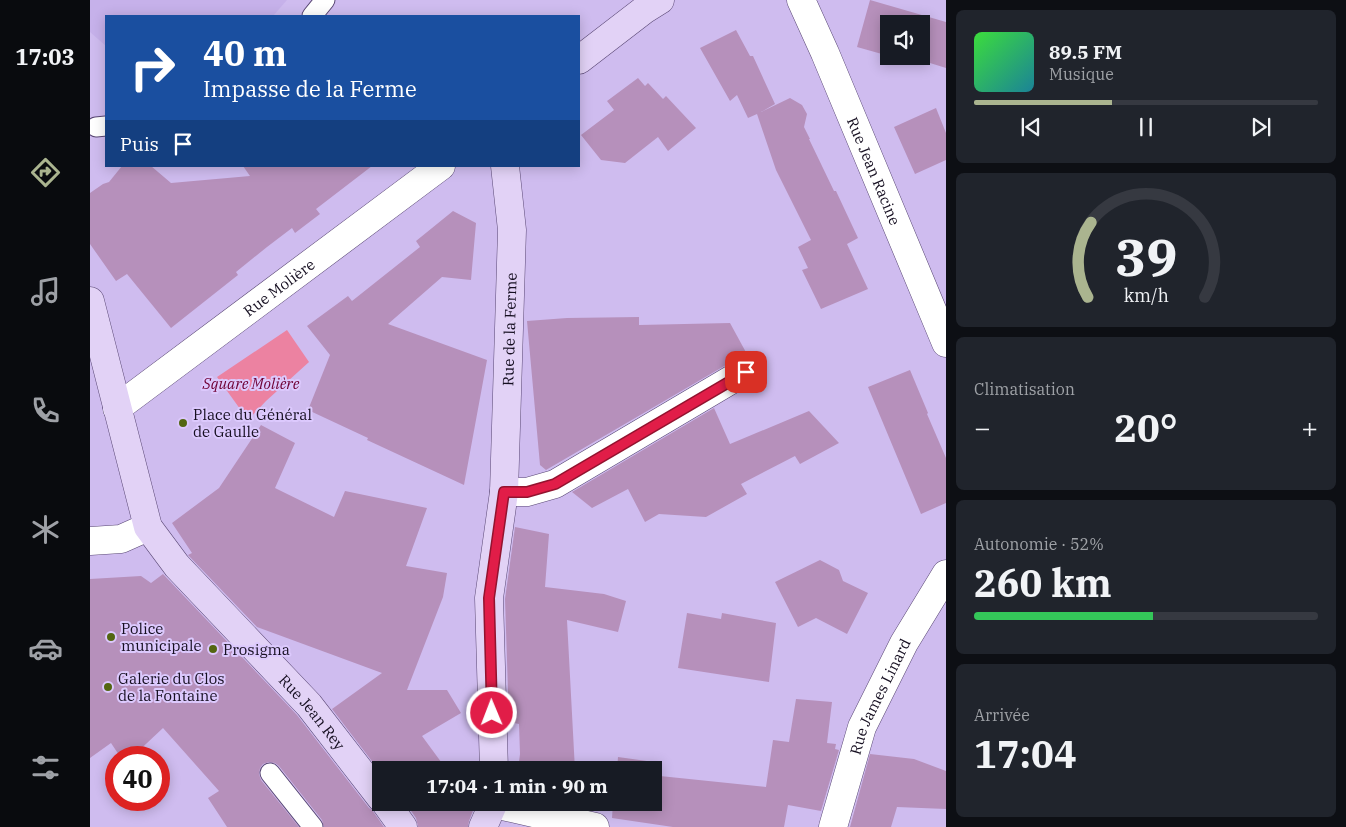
<!DOCTYPE html>
<html lang="fr">
<meta charset="utf-8">
<style>
body{margin:0;font-family:"IBM Plex Serif",serif;background:#20242c;color:#f1f3f6;height:100vh;display:flex;flex-direction:column;font-size:19px;white-space:nowrap}
*{box-sizing:border-box;margin:0}
p{font-size:16px;color:#9ea1a6}
.icon{flex:none;width:28px;height:28px;fill:none;stroke:currentColor;stroke-width:2;stroke-linecap:round;stroke-linejoin:round}
.map{position:relative;flex:1;overflow:hidden}
.sheet{display:flex;flex-direction:column;gap:10px;padding:10px;background:#0d0f14;width:400px}
.sheet>*{flex:none}
.hud{position:absolute;left:15px;top:15px;width:475px;height:152px;border-radius:0px;box-shadow:0 2px 12px #0003;background:#1a4fa0;color:#fff;overflow:hidden}
.controls{position:absolute;left:790px;top:15px;display:grid;gap:10px}
.controls a{display:grid;place-items:center;width:50px;height:50px;border-radius:0px;background:#171b24;box-shadow:0 2px 12px #0003;font-size:25px}
.speed{position:absolute;left:15px;top:746px;display:flex;gap:10px;font-size:25px;font-weight:700;text-align:center}
.speed>*{display:grid;place-content:center;width:65px;height:65px;border-radius:50%;background:#171b24;box-shadow:0 2px 12px #0003;line-height:1}
.speed .limit{border:8px solid #d22;background:#fff;color:#111}
.pin{position:absolute;display:grid;place-items:center;width:42px;height:42px;color:#fff;margin:-21px;border-radius:10px;box-shadow:0 2px 8px #0006}
.me{position:absolute;width:55px;margin:-28px;rotate:359deg;stroke-linejoin:round;filter:drop-shadow(0 0 4px #0008)}
.turn{display:flex;align-items:center;gap:18px;height:105px;padding:0 15px;font-size:22px}
.turn .icon{width:65px;height:65px;stroke-width:2.5}
.turn b{display:block;font-size:35px;line-height:42px}
.then{display:flex;align-items:center;height:48px;padding:0 15px;background:#0003;gap:10px;font-size:19px}
.big{font-size:38px;font-weight:700;line-height:1.1}
.sheet .tile{flex:1;display:flex;flex-direction:column;justify-content:center;gap:8px;min-width:0;padding:0 18px;border-radius:8px;background:#20242c}
.sheet .dial{align-items:center;gap:0}
.dial svg{height:130px;overflow:visible;fill:none;stroke:#363941;stroke-width:7;stroke-linecap:round;text-anchor:middle}
.dial text{fill:#f1f3f6;stroke:none}
.song{display:flex;align-items:center;gap:15px}
.cover{width:60px;height:60px;border-radius:8px;background:linear-gradient(135deg,hsl(120 70% 55%),hsl(190 70% 35%))}
.played{height:5px;border-radius:2px;background:linear-gradient(90deg,#aab48f 40%,#363941 40%)}
.keys{display:flex;justify-content:space-around;direction:ltr}
.heat{display:flex;justify-content:space-between;align-items:center;font-size:28px;direction:ltr}
.charge{height:8px;border-radius:4px;background:linear-gradient(90deg,#34c759 52%,#363941 0)}
.trip{position:absolute;left:282px;top:761px;width:290px;height:50px;border-radius:0px;background:#171b24;box-shadow:0 2px 12px #0003;font-weight:700;line-height:50px;text-align:center}
main{display:flex;flex:1;min-height:0}
.menu{display:flex;flex-direction:column;width:90px;justify-content:space-around;align-items:center;background:#090b0e;color:#9ea1a6}
.menu .icon{width:35px;height:35px}
.menu .current{color:#aab48f}
.menu b{font-size:22px;color:#f1f3f6}
.map>svg:first-child{display:block}
.built{fill:#c6b1ea}
.green{fill:#ec82a1}
.building{fill:#b690bb}
.lines{fill:none;stroke-linecap:round;stroke-linejoin:round}
.lane-casing{stroke:#594774;stroke-width:21}
.street-casing{stroke:#594774;stroke-width:29}
.secondary-casing{stroke:#594774;stroke-width:29}
.lane{stroke:#fff;stroke-width:19}
.street{stroke:#fff;stroke-width:28}
.secondary{stroke:#e2d2f6;stroke-width:28}
.route-casing{stroke:#92132f;stroke-width:12}
.route{stroke:#e11d48;stroke-width:9}
.poi-dot{fill:#536611;stroke:#dcc9fd;stroke-width:2}
.labels{text-anchor:middle;dominant-baseline:central;stroke-width:4;stroke-linejoin:round;paint-order:stroke}
.street-label{font-size:15px;fill:#160f21;stroke:#dcc9fd}
.park-label{font-size:15px;font-style:italic;fill:#6f0035;stroke:#dcc9fd}
.poi-label{font-size:15px;fill:#160f21;stroke:#dcc9fd;text-anchor:start}
</style>
<main>
<nav class="menu">
<b>17:03</b>
<svg class="icon current" aria-label="directions" viewBox="0 0 24 24"><path d="M12 3l9 9-9 9-9-9zM9 14v-3h6M13 9l2 2-2 2"/></svg>
<svg class="icon" aria-label="music" viewBox="0 0 24 24"><path d="M9 18V5l10-2v13"/><circle cx="6" cy="18" r="3"/><circle cx="16" cy="16" r="3"/></svg>
<svg class="icon" aria-label="phone" viewBox="0 0 24 24"><path d="M5 4h4l2 5-3 2q2 4 5 5l2-3 5 2v4C11 20 4 13 5 4z"/></svg>
<svg class="icon" aria-label="climate" viewBox="0 0 24 24"><path d="M12 3v18M4 7l16 10M4 17L20 7"/></svg>
<svg class="icon" aria-label="car" viewBox="0 0 24 24"><path d="M5 17H2v-5l4-1 3-4h7l3 4 3 1v5h-3M9 17h6M6 11h13"/><circle cx="7" cy="17" r="2"/><circle cx="17" cy="17" r="2"/></svg>
<svg class="icon" aria-label="filters" viewBox="0 0 24 24"><path d="M4 7h16M4 17h16"/><circle cx="9" cy="7" r="2"/><circle cx="15" cy="17" r="2"/></svg>
</nav>
<div class="map">
<svg width="856" height="827" viewBox="0 0 856 827">
<rect width="100%" height="100%" fill="#cfbcef"/>
<path class="built" d="M0,0H197L183,16H16V46L0,32Z"/>
<path class="green" d="M197,330L219,362L176,401L158,420L127,377Z"/>
<path class="building" d="M780,0L856,22V68L824,58L827,64L799,56H831V24H799V56L767,47Z
M646,30L660,56H663L685,104L671,112L700,98L712,105L717,114L714,127L720,139H719L744,191H746L768,238L757,244L778,289L731,309L712,270L718,268L708,247L721,240L686,170L667,114L658,118L647,95L640,101L610,48Z
M548,78L555,86L558,83L573,99L576,96L606,128L578,151L568,137L535,163L511,160L491,135L524,110L517,101Z
M846,108L856,133V160L825,174L804,127Z
M32,166H61L81,183L160,176L153,166H282L226,209L230,214L205,233L202,228L177,247L146,272L148,275L81,328L37,274L26,281L0,244V193L13,184L19,182Z
M363,211L386,223L381,280L352,277L298,324L397,360L374,485L277,440L278,438L218,410L240,355L217,326L258,296L262,301L330,247L326,241Z
M549,317V325L640,323L658,356L648,358L456,470L450,465L437,321L477,318Z
M820,370L838,413L837,414L856,458V503L831,514L778,387Z
M624,408L640,444L719,411L749,443L710,464L705,456L651,484L657,494L616,517L569,514L555,522L538,489L502,508L482,492Z
M171,425L205,443L185,488L244,517L255,491L337,508L316,566L357,573L353,597L317,690H357L371,713L332,736L357,770H291V773L242,709L292,673L167,627L98,555L102,553L82,523L129,488Z
M425,527L459,534L455,587L514,594L536,601L528,632L477,620L485,770H428L430,754L429,724L419,722L415,599Z
M730,560L749,570L753,581L778,593L757,634L726,618L708,627L685,582Z
M73,574L207,715L279,808L282,810L294,827H234L232,820L189,766L185,763L179,762L173,764L170,768L169,774L171,780L209,827H137L118,798L129,791L73,728L41,758H31L21,743L0,758V579L51,576L61,583Z
M597,613L631,619L632,613L686,623L679,682L588,668Z
M706,699L742,702L737,743L746,744L745,749L749,750L731,811L698,805L694,827H583L522,818L523,802H564V770H527L528,757L571,763L570,776L676,787L683,740L699,742Z
M780,754L824,759L856,771V809L807,807L801,827H760Z
M315,802H381L384,808L379,821L378,827H328L326,818Z"/>
<g class="lines">
<defs>
<path id="lane" d="M222,16L235,0
M6,127L16,126
M180,773L223,827"/>
<g id="street">
<path id="s1" d="M711,0L735,53L856,343"/>
<path id="s2" d="M27,408L351,166"/>
<path d="M414,492H437L465,484L656,371"/>
<path d="M0,541L31,539L58,527"/>
<path d="M404,804L505,827"/>
<path id="s3" d="M743,827L772,727L814,643L856,574"/>
</g>
<g id="secondary">
<path d="M489,60L554,10L570,0"/>
<path id="s4" d="M0,301L58,527L87,566L219,705L291,798"/>
<path id="s5" d="M404,770L399,598L414,492L422,230L415,166"/>
<path d="M295,802L313,827"/>
<path d="M393,827L404,802"/>
</g>
</defs>
<use href="#lane" class="lane-casing"/>
<use href="#street" class="street-casing"/>
<use href="#secondary" class="secondary-casing"/>
<use href="#lane" class="lane"/>
<use href="#street" class="street"/>
<use href="#secondary" class="secondary"/>
</g>
<g class="lines">
<defs>
<path id="route" d="M402,713L399,598L414,492H437L465,484L656,372"/>
</defs>
<use href="#route" class="route-casing"/>
<use href="#route" class="route"/>
</g>
<g class="poi-dot">
<circle cx="93" cy="423" r="5"/>
<circle cx="21" cy="637" r="5"/>
<circle cx="123" cy="649" r="5"/>
<circle cx="18" cy="687" r="5"/>
</g>
<g class="labels">
<g class="street-label">
<text stroke="none"><textPath href="#s1" startOffset="186">Rue Jean Racine</textPath></text>
<text stroke="none"><textPath href="#s2" startOffset="202">Rue Molière</textPath></text>
<text stroke="none"><textPath href="#s5" startOffset="442">Rue de la Ferme</textPath></text>
<text stroke="none"><textPath href="#s3" startOffset="139">Rue James Linard</textPath></text>
<text stroke="none"><textPath href="#s4" startOffset="481">Rue Jean Rey</textPath></text>
</g>
<g class="park-label">
<text x="161" y="383">Square Molière</text>
</g>
<g class="poi-label">
<text x="103" y="414">Place du Général<tspan x="103" dy="17">de Gaulle</tspan></text>
<text x="31" y="628">Police<tspan x="31" dy="17">municipale</tspan></text>
<text x="133" y="649">Prosigma</text>
<text x="28" y="678">Galerie du Clos<tspan x="28" dy="17">de la Fontaine</tspan></text>
</g>
</g>
</svg>
<div class="controls">
<a><svg class="icon" aria-label="sound" viewBox="0 0 24 24"><path d="M4 9h4l5-4v14l-5-4H4zM17 9q2 3 0 6"/></svg></a>
</div>
<div class="speed"><div class="limit">40</div></div>
<div class="pin" style="left:656px;top:372px;background:#d93025"><svg class="icon" aria-label="arrive" viewBox="0 0 24 24"><path d="M6 21V4h12l-3 4 3 4H6"/></svg></div>
<svg class="me" style="left:402px;top:713px" viewBox="-20 -20 40 40"><circle r="17" fill="#e11d48" stroke="#fff" stroke-width="3"/><path d="M0-11L8 9 0 5-8 9z" fill="#fff"/></svg>
<div class="trip">17:04 · 1 min · 90 m</div>
<div class="hud">
<div class="turn"><svg class="icon" aria-label="right" viewBox="0 0 24 24"><path d="M7 20v-9h11M14 6l5 5-5 5"/></svg><div><b>40 m</b>Impasse de la Ferme</div></div>
<div class="then">Puis<svg class="icon" aria-label="arrive" viewBox="0 0 24 24"><path d="M6 21V4h12l-3 4 3 4H6"/></svg></div>
</div>
</div>
<section class="sheet">
<div class="tile">
<div class="song"><i class="cover"></i><div><b>89.5 FM</b><p>Musique</p></div></div>
<div class="played"></div>
<div class="keys"><svg class="icon" aria-label="previous" viewBox="0 0 24 24"><path d="M18 5L8 12l10 7zM5 5v14"/></svg><svg class="icon" aria-label="pause" viewBox="0 0 24 24"><path d="M8 5v14M16 5v14"/></svg><svg class="icon" aria-label="next" viewBox="0 0 24 24"><path d="M6 5l10 7-10 7zM19 5v14"/></svg></div>
</div>
<div class="tile dial"><svg viewBox="0 0 100 80">
<path d="M14 69A42 42 0 1 1 86 69"/>
<path d="M14 69A42 42 0 0 1 16 23" stroke="#aab48f"/>
<text x="50" y="56" font-size="32" font-weight="700">39</text>
<text x="50" y="72" font-size="11">km/h</text>
</svg></div>
<div class="tile"><p>Climatisation</p>
<div class="heat"><a>−</a><b class="big">20°</b><a>+</a></div>
</div>
<div class="tile"><p>Autonomie · 52%</p><b class="big">260 km</b><div class="charge"></div></div>
<div class="tile"><p>Arrivée</p><b class="big">17:04</b></div>
</section>
</main>
